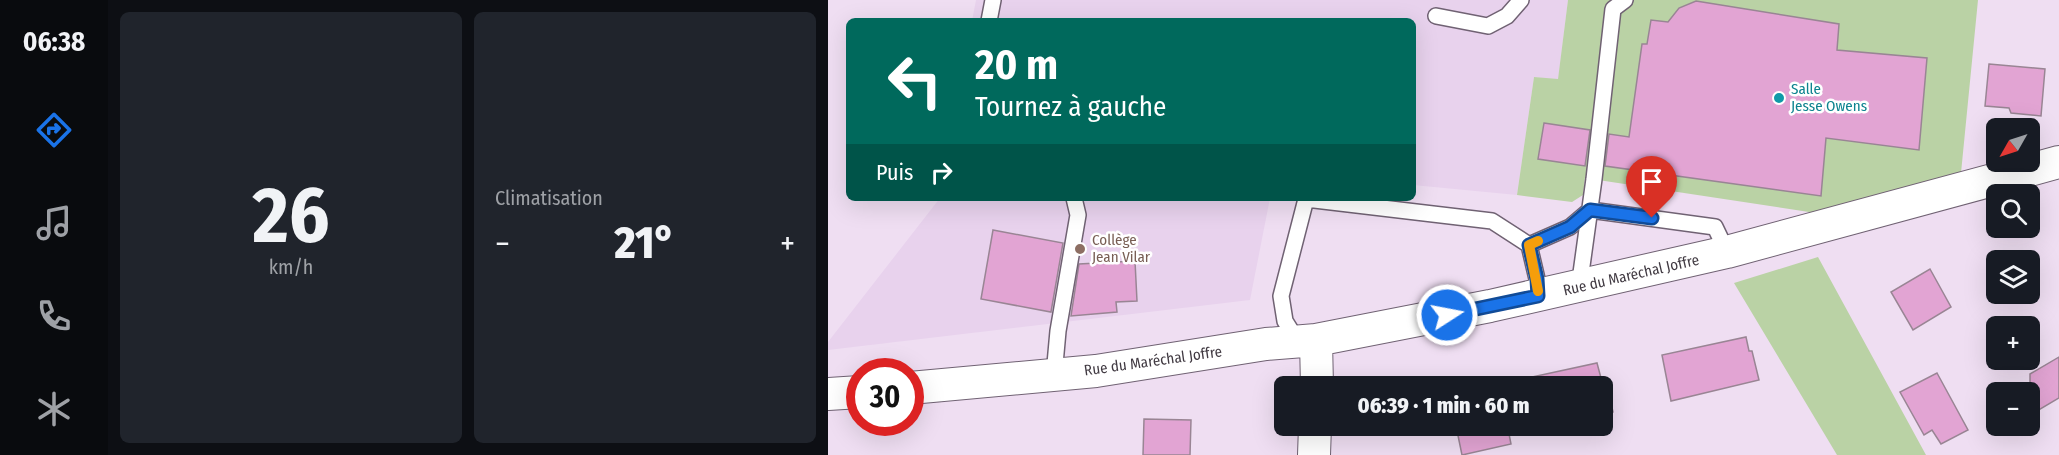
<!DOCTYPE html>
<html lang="fr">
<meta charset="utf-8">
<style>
body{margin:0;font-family:"Fira Sans Condensed",sans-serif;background:#20242c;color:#f1f3f6;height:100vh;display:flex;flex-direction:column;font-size:22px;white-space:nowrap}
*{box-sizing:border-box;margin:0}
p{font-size:20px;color:#9ea1a6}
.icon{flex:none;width:33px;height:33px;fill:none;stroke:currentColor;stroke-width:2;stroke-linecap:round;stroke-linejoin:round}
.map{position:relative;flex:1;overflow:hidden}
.drawer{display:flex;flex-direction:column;gap:12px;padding:12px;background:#0d0f14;width:720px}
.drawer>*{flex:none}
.banner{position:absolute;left:18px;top:18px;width:570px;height:183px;border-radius:9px;box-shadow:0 6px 24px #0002;background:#00695c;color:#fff;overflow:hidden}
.needle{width:39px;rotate:231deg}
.fabs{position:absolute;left:1158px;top:118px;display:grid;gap:12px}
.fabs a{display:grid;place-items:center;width:54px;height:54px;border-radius:9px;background:#171b24;box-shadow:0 6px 24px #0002;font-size:30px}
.speed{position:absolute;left:18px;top:358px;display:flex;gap:12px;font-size:30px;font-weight:700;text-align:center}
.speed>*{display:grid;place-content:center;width:78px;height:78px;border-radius:50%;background:#171b24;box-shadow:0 6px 24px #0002;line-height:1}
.speed .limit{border:9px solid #d22;background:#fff;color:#111}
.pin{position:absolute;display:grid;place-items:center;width:51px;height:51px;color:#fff;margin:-62px -26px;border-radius:50% 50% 50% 0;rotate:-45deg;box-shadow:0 0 6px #0007}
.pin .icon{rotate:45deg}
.me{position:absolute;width:66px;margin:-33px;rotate:79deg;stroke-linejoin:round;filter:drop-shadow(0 0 4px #0008)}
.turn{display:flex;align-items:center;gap:21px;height:126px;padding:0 30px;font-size:27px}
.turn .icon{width:78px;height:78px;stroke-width:2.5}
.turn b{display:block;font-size:42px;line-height:51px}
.then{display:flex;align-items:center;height:57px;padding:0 30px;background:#0003;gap:12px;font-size:22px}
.big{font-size:45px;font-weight:800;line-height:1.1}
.drawer .card{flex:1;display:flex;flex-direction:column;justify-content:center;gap:9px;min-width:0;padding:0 21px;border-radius:9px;background:#20242c}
.drawer .dial{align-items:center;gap:0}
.dial b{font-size:78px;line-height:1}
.heat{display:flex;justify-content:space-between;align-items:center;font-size:33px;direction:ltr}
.drawer .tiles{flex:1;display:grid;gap:12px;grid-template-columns:repeat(2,1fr)}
.trip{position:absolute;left:446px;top:376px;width:339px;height:60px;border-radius:9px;background:#171b24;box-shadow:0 6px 24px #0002;font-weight:800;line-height:60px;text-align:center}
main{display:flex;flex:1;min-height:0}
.menu{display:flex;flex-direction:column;width:108px;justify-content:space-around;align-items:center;background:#090b0e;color:#9ea1a6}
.menu .icon{width:42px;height:42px}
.menu .selected{color:#1a73e8}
.menu b{font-size:27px;color:#f1f3f6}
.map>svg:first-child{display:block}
.built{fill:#e8d2ed}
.green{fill:#bad2a5}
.building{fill:#e2a4d3;stroke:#998594;stroke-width:1.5}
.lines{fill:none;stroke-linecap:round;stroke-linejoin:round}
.service-casing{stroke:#706273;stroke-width:18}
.minor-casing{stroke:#706273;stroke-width:34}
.service{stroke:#fff;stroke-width:15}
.minor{stroke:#fff;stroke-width:32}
.route-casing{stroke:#114b97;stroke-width:15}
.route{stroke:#1a73e8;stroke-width:10}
.slow{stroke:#f59e0b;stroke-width:10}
.culture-dot{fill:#0f9aa8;stroke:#fff;stroke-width:2}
.education-dot{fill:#8d6e63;stroke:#fff;stroke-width:2}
.labels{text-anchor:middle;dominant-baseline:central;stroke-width:5;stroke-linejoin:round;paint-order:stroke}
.culture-label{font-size:15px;fill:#0d838f;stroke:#fff;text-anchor:start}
.education-label{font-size:15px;fill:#785e54;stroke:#fff;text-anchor:start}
.street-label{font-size:15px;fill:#413a42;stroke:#fff}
</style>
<main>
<nav class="menu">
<b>06:38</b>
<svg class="icon selected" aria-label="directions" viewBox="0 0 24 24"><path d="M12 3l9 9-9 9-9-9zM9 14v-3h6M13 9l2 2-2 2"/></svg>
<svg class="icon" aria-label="music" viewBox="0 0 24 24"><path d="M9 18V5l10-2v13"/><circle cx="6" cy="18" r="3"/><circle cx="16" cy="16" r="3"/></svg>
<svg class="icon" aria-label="phone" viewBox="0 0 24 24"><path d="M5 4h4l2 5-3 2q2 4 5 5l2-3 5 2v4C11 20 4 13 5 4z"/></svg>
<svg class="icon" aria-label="climate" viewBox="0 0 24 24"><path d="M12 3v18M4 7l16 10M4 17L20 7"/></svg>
</nav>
<section class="drawer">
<div class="tiles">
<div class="card dial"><b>26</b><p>km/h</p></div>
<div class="card"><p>Climatisation</p>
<div class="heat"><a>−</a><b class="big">21°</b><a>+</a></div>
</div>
</div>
</section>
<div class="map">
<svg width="1231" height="455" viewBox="0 0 1231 455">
<rect width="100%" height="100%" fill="#efdef2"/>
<path class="built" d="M148,0H740L730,80L706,77L689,195L585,185V21H144Z
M112,198H442L422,300L0,350V342Z"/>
<path class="green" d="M740,0H1150L1133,173L994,214L757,178L755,195L744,202L689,195L706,77L730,79Z
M990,257L1098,455H1009L906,283Z"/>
<path class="building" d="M868,1L1011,24L1009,50L1099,58L1091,150L998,138L993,196L777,166L781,134L801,137L814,44H819L823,20L840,22L851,8Z
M1161,64L1217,69L1213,116L1183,113L1181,108L1157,106Z
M716,123L762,130L757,166L710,159Z
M165,230L235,243L223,312L153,299Z
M307,261L309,301L288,302L289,312L243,316L251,264Z
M1102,269L1123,307L1085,330L1063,292Z
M918,337L921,351H924L931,380L843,401L834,355Z
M1231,357V398L1202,415V374Z
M769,363L773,378L777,377L785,412L774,415V387H657Z
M1109,373L1140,430L1113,444L1104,430L1096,435L1072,392Z
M316,419L363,420L362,455H315Z
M628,426H694L680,429L683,444L634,455Z"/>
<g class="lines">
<defs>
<path id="service" d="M608,16L660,26L679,16L693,0
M161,21L165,0
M701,245L742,227L762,210L887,227L899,252
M760,285L753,273L766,179L785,9L797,0
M470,342L457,321L453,296L478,199L664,221L701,245L709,279L710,296
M226,375L230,331L250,215L246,198"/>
<path id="minor" d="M488,340L489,387
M82,388L268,371L438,344L488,340L662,306L899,252L1231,162
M0,394L32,392
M486,455L487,426"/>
</defs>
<use href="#service" class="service-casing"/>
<use href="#minor" class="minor-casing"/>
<use href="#service" class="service"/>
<use href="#minor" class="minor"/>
</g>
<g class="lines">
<defs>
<path id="route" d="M619,315L710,296L709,279L701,245L742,227L762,210L824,218"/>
</defs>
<use href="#route" class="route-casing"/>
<use href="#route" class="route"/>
<path class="slow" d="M710,291L701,245L710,241"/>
</g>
<circle class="culture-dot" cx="951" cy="98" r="6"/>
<circle class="education-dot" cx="252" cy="249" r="6"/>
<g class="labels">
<g class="culture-label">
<text x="963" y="89">Salle<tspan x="963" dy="17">Jesse Owens</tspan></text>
</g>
<g class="education-label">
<text x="264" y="240">Collège<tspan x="264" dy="17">Jean Vilar</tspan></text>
</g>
<g class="street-label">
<text transform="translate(803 275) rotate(-13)">Rue du Maréchal Joffre</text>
<text transform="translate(325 361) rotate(-8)">Rue du Maréchal Joffre</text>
</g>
</g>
</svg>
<div class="fabs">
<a><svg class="needle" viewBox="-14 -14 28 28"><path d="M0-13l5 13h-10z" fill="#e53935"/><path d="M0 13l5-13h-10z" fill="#9ea1a6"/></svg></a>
<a><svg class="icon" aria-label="search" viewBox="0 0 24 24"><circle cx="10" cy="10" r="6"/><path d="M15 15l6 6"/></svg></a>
<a><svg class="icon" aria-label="layers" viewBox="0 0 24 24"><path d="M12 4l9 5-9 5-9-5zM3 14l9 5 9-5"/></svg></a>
<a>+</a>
<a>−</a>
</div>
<div class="speed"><div class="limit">30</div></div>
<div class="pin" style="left:824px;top:218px;background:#d93025"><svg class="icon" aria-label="arrive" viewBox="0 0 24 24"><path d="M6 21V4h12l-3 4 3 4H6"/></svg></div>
<svg class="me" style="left:619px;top:315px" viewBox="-20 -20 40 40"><circle r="17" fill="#1a73e8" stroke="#fff" stroke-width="3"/><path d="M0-11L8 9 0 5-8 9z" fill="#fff"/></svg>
<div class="trip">06:39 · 1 min · 60 m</div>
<div class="banner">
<div class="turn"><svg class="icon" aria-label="left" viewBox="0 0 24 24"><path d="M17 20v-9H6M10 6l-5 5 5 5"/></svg><div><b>20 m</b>Tournez à gauche</div></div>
<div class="then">Puis<svg class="icon" aria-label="right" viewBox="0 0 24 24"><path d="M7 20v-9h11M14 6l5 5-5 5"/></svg></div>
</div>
</div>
</main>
